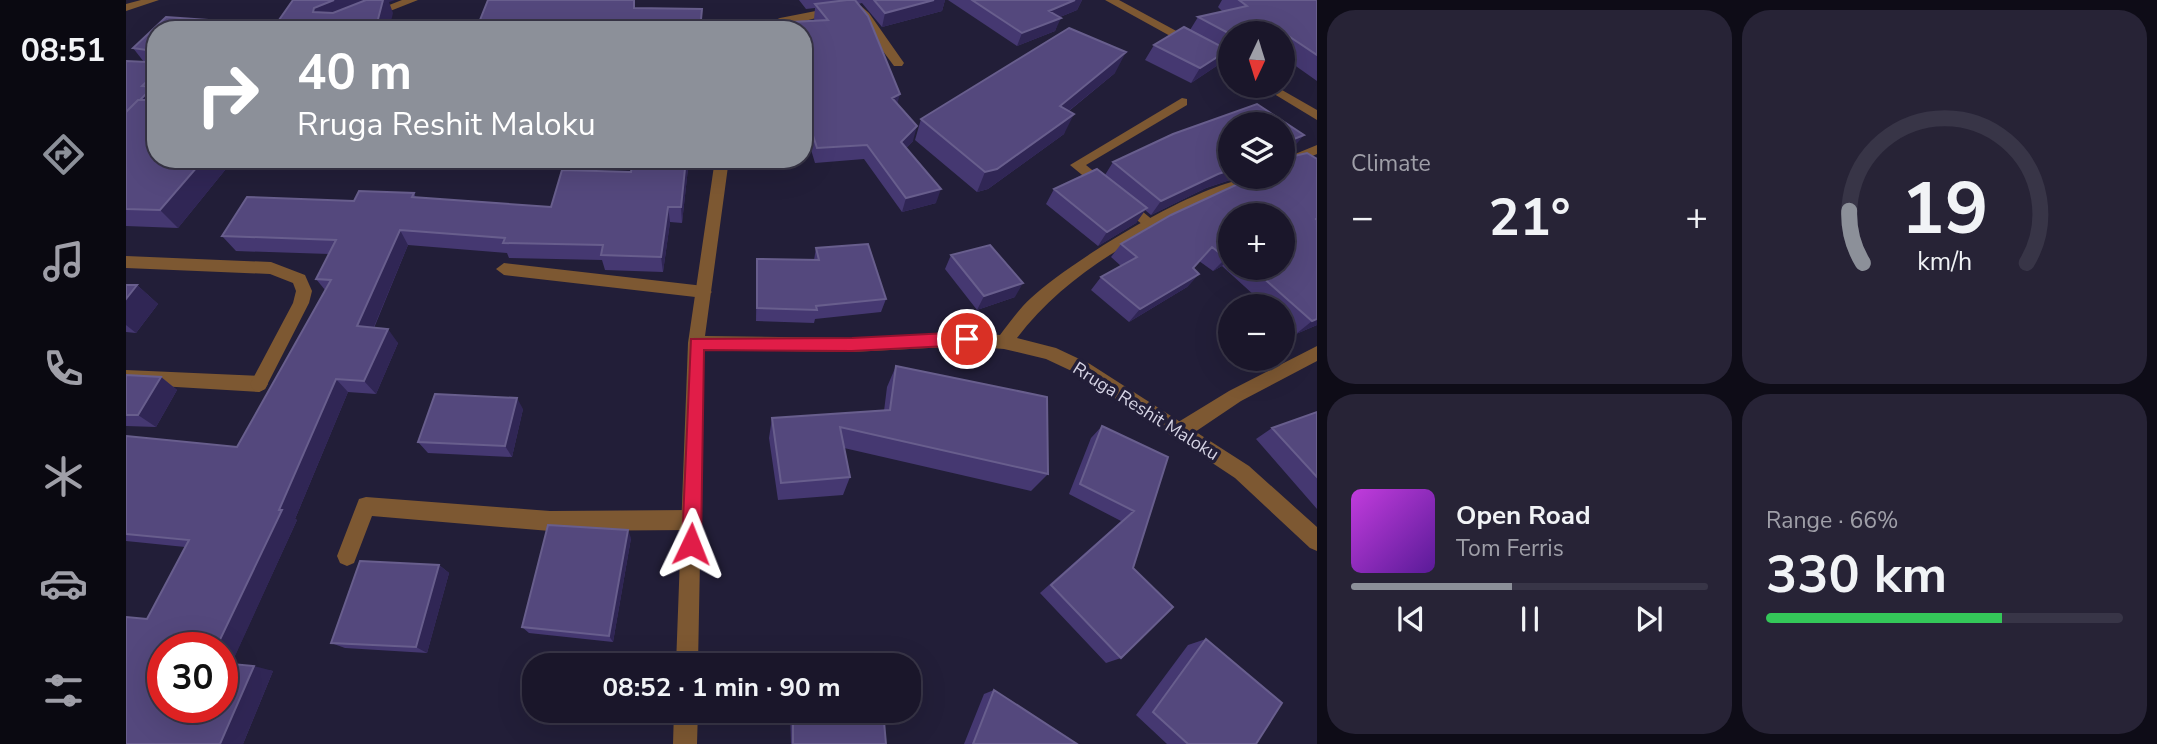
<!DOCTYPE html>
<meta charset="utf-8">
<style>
body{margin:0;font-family:"Nunito Sans",sans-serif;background:#272336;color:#f1f3f6;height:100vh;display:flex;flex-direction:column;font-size:26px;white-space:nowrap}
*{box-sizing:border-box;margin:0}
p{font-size:23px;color:#9f9fa8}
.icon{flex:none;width:38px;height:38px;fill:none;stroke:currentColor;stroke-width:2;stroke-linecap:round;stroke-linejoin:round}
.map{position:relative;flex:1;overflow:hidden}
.drawer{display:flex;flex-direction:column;gap:10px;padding:10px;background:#0e0c17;width:840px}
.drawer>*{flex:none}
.banner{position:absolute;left:21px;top:21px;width:665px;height:147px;border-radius:28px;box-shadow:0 7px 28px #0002,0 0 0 2px #383547;background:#8c9099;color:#fff;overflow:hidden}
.needle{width:46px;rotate:184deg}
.buttons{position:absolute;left:1092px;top:21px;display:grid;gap:14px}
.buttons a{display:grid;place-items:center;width:77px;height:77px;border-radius:50%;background:#1a162a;box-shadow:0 7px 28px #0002,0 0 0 2px #383547;font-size:35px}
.speed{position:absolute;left:21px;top:632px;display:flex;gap:14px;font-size:35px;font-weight:700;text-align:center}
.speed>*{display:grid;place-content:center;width:91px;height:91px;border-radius:50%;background:#1a162a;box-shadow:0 7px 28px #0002,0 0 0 2px #383547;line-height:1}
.speed .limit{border:10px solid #d22;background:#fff;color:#111}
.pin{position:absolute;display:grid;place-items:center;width:60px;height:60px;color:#fff;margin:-30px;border:4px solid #fff;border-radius:50%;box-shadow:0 2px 7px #0007}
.me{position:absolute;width:77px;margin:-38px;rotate:2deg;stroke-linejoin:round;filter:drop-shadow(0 0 5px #0008)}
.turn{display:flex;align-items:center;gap:24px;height:147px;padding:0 35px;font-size:32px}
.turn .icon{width:91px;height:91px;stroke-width:2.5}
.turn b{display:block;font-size:49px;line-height:60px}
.big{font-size:52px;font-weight:700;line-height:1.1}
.drawer .card{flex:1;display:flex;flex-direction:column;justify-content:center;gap:10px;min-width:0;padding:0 24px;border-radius:28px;background:#272336}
.drawer .dial{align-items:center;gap:0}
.dial svg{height:182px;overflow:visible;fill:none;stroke:#383547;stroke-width:7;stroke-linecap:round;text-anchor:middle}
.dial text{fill:#f1f3f6;stroke:none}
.song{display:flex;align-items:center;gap:21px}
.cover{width:84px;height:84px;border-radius:10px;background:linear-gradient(135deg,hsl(290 70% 55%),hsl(270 70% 35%))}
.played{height:7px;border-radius:4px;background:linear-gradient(90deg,#8c9099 45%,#383547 45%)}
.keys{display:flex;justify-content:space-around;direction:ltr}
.heat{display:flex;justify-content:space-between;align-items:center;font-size:38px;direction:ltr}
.charge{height:10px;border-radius:5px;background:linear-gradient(90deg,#34c759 66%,#383547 0)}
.drawer .tiles{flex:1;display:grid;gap:10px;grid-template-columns:repeat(2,1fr)}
.trip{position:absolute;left:396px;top:653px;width:399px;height:70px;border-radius:28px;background:#1a162a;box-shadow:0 7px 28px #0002,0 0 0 2px #383547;font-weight:700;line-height:70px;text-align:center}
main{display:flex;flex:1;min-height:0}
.menu{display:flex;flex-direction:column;width:126px;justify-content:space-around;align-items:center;background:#0a0911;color:#9f9fa8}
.menu .icon{width:49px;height:49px}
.menu .active{color:#8c9099}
.menu b{font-size:32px;color:#f1f3f6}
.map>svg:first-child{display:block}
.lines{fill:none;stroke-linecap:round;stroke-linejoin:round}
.service{fill:#7d5832;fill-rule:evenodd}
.minor{fill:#7d5832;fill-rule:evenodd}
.wall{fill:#453871;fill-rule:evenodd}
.shaded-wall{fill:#302655}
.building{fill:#54487d;stroke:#685e8d;stroke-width:2}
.route{fill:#e11d48;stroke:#92132f;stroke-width:2}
.labels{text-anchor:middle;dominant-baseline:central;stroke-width:7;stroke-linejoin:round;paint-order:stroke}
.street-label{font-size:18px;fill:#d5d3e4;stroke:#221e38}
</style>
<main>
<nav class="menu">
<b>08:51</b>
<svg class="icon active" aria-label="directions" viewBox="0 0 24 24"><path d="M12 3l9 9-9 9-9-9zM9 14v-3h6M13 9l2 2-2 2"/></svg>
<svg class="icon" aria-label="music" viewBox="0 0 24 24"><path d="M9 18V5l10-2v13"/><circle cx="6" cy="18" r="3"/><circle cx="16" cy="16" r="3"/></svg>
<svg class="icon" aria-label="phone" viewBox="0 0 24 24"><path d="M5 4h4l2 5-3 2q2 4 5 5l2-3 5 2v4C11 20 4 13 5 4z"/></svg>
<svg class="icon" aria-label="climate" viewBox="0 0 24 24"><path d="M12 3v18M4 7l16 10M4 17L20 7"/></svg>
<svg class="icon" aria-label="car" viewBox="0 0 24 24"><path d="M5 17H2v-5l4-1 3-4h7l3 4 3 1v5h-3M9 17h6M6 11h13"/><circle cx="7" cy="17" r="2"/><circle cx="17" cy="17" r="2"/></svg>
<svg class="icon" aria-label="filters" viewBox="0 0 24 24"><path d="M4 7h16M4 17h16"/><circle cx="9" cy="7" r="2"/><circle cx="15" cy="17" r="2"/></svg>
</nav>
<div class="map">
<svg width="1191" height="744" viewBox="0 0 1191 744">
<rect width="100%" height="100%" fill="#221e38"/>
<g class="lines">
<path class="service" d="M15,0H33L0,11V4Z
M727,6H735L743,13L778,63L776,66H768L725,8Z
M1056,98L1061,99V105L960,165L1028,221V229L1023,230L944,165Z
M378,263L578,286L586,292L578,298L378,275L370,269Z
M1191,346V361L1115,401L1063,436L1056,438L1049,436L1047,430L1049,424L1103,391Z
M0,370L133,376L139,379L142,384L139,389L133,392L0,384Z
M240,497L424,511L566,510L573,513L576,520L573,527L566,530L424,531L246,516L228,563L221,566L214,563L211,556L233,499Z"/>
<path class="minor" d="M276,0H292L216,30H199Z
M979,0H993L1104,60V69Z
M710,7L714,8V12C689,18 649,30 625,30L654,18Z
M1135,86H1149L1191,110V120Z
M1191,145V154L1157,169V159Z
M589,159H603L579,336L726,338L841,332L874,335C884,322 893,309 905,298C946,260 1080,177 1134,177L1132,180C1045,219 950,260 891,338L930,348L964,364L1123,466L1191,527V551L1184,548L1109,478L952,374L920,359L878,349L841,346L726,352L578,350L572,665H550L562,343Z
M0,256L145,262L179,275L186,291L183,303L139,389L133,392L127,389L124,384L167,303L170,291L167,283L144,274L0,268Z
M548,710H572L571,744H547Z"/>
</g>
<path class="wall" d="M673,0H819L816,11L756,27L736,3L732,4L787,141L780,148L810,203L776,212L738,159L689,163L677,123V30L665,28V22L689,21L688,19L689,8L680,9Z
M822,0H956L951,10L934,17L929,31L891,46Z
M1096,0H1191V81L1157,57V33H1104V57L1099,54L1092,65L1065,83L1019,60L1028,45L1064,30L1072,17L1097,12L1092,7Z
M40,17L84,20L90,30H30V159H108L52,228L0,226V61L18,62L7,48Z
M989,73L943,111L938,134L862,189L851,192L789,140L795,119Z
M1131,104L1178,135L1167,147L1168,156L1181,153L1191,159V325L1170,334L1157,321V306H1140L1096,266L1087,271L1073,261L1067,268L1073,274L1061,287L1003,322L965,290L975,277L995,266L985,257L995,244L1045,215L1127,177H1157V124H1104V177H1120L1110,178L1080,188L1025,215L1019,210L1010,223L972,246L920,204L928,189L971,169L979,175L987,162L1047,134ZM1104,215H1157V268H1104Z
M507,159H563L556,223L544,222L537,272L479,270L476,260L383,258L381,253L282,245L248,328L272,343L250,394L222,392L169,519L171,520L105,664L147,671L117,744L21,619L59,547L0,541V436L111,447L199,290L190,279L203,254L110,251L96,236L228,201L288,193L290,198L425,207L505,172Z
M690,248L760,299L755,312L689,319L688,323L630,321L631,259L688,260Z
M825,255L889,297L851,310L819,269Z
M0,285H11L32,304L10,333L0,332Z
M770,366L922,474L905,491L718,448L724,477L717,495L652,500L643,438L646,418L758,411L761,387Z
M0,375L35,377L51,390L30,427L0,426Z
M397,409L386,457L302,453L292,442Z
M1191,412V509L1130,439L1146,428Z
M976,426L1042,457L1007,568L995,658L980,663L914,593L995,521L943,494L965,438Z
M505,538L487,642L403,633L396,627Z
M313,565L323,573L301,653L219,648L205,643Z
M1080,639L1130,744H1041L1010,715L1062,645Z
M868,690L951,744H838L858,694Z
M664,710H757L760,744H665Z"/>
<path class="shaded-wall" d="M208,0H269L263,2L267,13L263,30L251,23L198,28L187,12L188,8Z
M808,0H819L816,11L756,27L759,13Z
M949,0H956L951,10L917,24L923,11Z
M576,9V30H574Z
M935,18L929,31L891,46L896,33Z
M84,20L90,30H74Z
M1149,27L1145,33H1134Z
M1102,50L1092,65L1065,83L1074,68Z
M1000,52L989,73L924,126L934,106Z
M30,73V110L9,132L16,86Z
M774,94L770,108L766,98Z
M948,114L938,134L862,189L851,192L859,172Z
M791,126L787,141L771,157L775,142Z
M1178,135L1165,150L1163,141Z
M78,159H108L52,228L34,210Z
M560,159H563L556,223L555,207Z
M1104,170V177H1111L1110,178L1080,188L1025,215L1035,201L1092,174Z
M815,189L810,203L776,212L780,198Z
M542,207L544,222L537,272L535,257Z
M1021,208L1010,223L972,246L981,232Z
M274,230L282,245L242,341L231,326Z
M1104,255V257L1096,266L1087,271L1100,258Z
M1073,274L1061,287L1003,322L1014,309Z
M897,283L889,297L851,310L858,296Z
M11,285L32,304L10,333L0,325V299Z
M1191,319V325L1170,334L1186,321Z
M262,329L272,343L250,394L238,381Z
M35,377L51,390L30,427L12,415Z
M210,379L222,392L169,519L171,520L104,667L96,666V648H90L153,510Z
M391,398L397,409L386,457L379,446Z
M502,530L505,538L487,642L483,636Z
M313,565L323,573L301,653L290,647Z
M128,666L147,671L117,744H94Z"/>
<path class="building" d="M167,0H208L188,8L187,12L207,13L240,0H257L251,23L347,26L345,30H146Z
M362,0H508V8L576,9L574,30H350Z
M721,0H729L742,16L774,94L766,98L791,126L775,142L815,189L780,198L741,145L691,148L677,104V30H654L667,28L665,22L702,20L689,4Z
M748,0H808L759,13Z
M846,0H949L923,11L935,18L896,33Z
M1113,0H1191V55L1149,27L1134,33H1104V34L1072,17L1121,6Z
M40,17L84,20L74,30H30V73L16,86L27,87L14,100H12L0,112V61L21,62V50L7,48Z
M1058,27L1102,50L1074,68L1028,45Z
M943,28L1000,52L934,106L948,114L871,169L859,172L795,119Z
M12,100H30V159H78L34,210L0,209V112Z
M1131,104L1178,135L1163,141L1167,144L1168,156L1181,153L1191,159V218L1190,219L1191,220V319L1186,321L1126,268H1157V215H1104V255L1100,258L1086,247L1067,268L1073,274L1014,309L975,277L1011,257L995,244L1045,215L1127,177H1157V124H1104V170L1092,174L1035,201L987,162L1047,134Z
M507,159H560L555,207H542L535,257L475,255L477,245L377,243L379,238L274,230L231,326L262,329L238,381L210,379L153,510H156L90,648H37V707H96V663L128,666L94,744H0V617L21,619L63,540L0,534V436L111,447L205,280L190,279L210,240L96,236L121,197L228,201L233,191L288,193L286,197L425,207L436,170L505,172Z
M971,169L1021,208L981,232L928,189Z
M742,244L760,299L690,306L691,310L631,308V259L693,260L690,248Z
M864,245L897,283L858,296L825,255Z
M0,285H11L0,299Z
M770,366L921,397L922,474L714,427L724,477L655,483L646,418L764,410Z
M0,375L35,377L12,415H0Z
M309,394L391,398L379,446L292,442Z
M1191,412V477L1146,428Z
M976,426L1042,457L1007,568L1047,607L995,658L925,585L1008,511L954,484Z
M422,525L502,530L483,636L396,627Z
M234,561L313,565L290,647L205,643Z
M1080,639L1156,703L1130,744H1062L1027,712Z
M868,690L951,744H847Z
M667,710H757L760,744H667Z"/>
<path class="route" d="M841,332L848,339L841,345L726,351L578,350L575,544L572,550L565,553L559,550L556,544L565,339L726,338Z"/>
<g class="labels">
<g class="street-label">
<text transform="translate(1020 411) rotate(32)">Rruga Reshit Maloku</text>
</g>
</g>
</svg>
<div class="buttons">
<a><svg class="needle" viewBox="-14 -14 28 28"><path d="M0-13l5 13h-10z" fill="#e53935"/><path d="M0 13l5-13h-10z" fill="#9f9fa8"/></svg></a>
<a><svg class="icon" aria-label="layers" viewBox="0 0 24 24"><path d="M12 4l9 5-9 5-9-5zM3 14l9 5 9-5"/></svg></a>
<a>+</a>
<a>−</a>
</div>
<div class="speed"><div class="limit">30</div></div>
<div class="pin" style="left:841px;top:339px;background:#d93025"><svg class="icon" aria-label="arrive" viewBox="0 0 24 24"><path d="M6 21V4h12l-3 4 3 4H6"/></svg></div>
<svg class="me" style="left:565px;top:544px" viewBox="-20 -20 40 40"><path d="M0-17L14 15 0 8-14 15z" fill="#e11d48" stroke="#fff" stroke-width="4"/></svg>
<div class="trip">08:52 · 1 min · 90 m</div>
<div class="banner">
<div class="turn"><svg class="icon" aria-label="right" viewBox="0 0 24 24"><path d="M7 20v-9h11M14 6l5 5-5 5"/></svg><div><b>40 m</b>Rruga Reshit Maloku</div></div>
</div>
</div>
<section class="drawer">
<div class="tiles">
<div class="card"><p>Climate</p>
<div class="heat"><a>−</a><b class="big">21°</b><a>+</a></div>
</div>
<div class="card dial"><svg viewBox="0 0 100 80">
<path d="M14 69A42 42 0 1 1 86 69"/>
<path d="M14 69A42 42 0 0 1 8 46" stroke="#8c9099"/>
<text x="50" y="56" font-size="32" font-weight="700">19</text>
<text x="50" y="72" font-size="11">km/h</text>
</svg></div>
<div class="card">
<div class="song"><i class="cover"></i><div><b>Open Road</b><p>Tom Ferris</p></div></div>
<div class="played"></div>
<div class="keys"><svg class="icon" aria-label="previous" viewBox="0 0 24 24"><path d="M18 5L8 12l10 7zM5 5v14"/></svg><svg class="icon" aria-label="pause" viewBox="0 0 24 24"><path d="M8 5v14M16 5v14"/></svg><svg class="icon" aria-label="next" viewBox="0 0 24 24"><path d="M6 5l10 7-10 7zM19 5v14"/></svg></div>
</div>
<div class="card"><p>Range · 66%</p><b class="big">330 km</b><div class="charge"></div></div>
</div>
</section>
</main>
